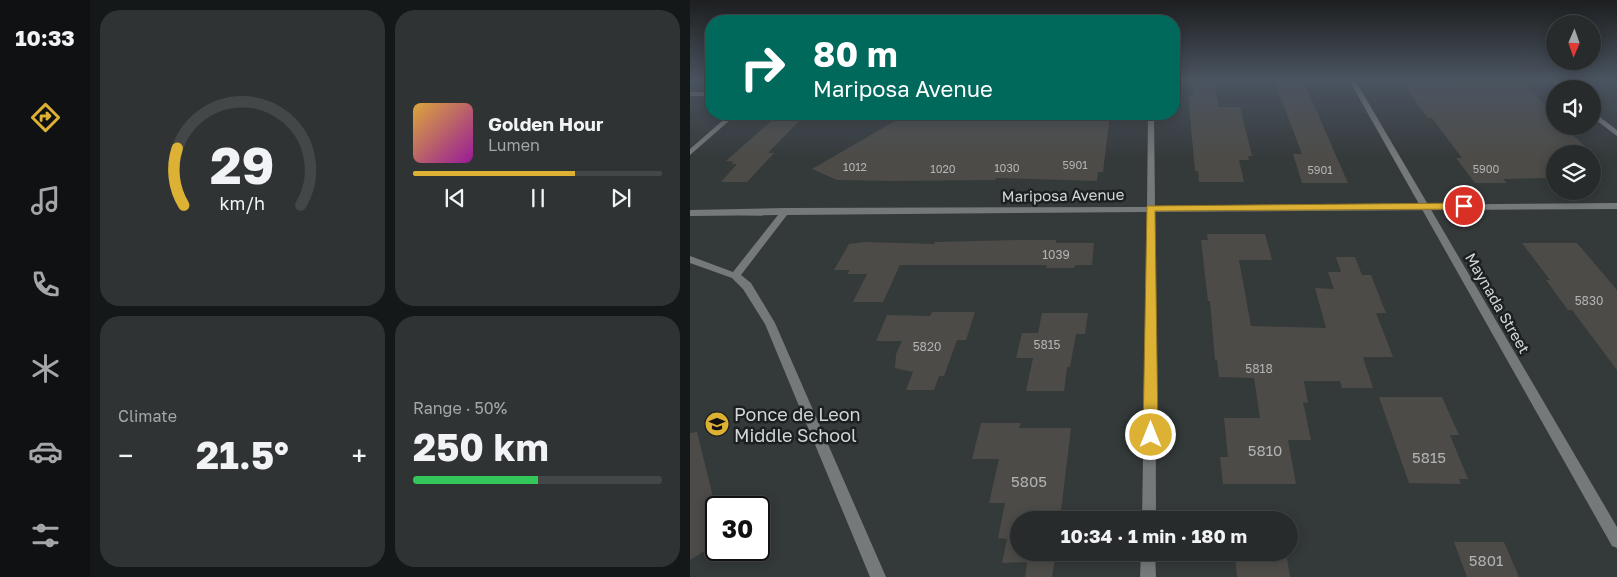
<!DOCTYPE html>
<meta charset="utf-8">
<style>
body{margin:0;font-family:"Golos Text",sans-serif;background:#2f3334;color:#f1f3f6;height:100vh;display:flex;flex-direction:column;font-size:19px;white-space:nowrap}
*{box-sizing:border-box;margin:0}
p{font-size:16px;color:#a4a7a9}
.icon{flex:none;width:28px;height:28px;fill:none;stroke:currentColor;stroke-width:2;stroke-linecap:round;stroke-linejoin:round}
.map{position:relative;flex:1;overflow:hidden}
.panel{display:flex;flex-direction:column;gap:10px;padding:10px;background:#151818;width:600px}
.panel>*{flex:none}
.guide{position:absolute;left:15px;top:15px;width:475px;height:105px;border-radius:20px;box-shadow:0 2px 12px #0003,0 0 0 1px #434748;background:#00695c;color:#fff;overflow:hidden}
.needle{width:32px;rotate:182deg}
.fabs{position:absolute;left:856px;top:15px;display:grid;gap:10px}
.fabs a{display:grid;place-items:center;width:55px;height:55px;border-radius:50%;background:#272b2c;box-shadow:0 2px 12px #0003,0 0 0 1px #434748;font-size:25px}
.speed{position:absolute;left:15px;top:496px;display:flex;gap:10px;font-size:25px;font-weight:700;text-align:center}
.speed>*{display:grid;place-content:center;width:65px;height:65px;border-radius:50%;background:#272b2c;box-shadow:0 2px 12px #0003,0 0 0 1px #434748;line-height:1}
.speed .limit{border:2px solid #111;border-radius:8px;background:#fff;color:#111}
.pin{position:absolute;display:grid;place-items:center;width:42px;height:42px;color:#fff;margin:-21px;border:2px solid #fff;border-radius:50%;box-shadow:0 1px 5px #0007}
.me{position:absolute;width:55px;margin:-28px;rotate:0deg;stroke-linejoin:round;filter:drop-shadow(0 0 4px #0008)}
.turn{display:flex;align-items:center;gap:18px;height:105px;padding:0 25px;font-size:22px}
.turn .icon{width:65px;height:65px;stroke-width:2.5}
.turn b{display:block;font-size:35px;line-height:42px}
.big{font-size:38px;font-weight:700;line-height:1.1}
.panel .widget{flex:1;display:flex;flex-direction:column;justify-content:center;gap:8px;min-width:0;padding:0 18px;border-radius:20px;background:#2f3334}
.panel .dial{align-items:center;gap:0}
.dial svg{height:130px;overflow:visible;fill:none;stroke:#434748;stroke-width:7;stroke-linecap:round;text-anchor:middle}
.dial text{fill:#f1f3f6;stroke:none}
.song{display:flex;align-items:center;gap:15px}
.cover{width:60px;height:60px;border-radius:8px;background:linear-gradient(135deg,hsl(40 70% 55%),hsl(300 70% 35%))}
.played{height:5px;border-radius:2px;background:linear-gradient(90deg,#ddb133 65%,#434748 65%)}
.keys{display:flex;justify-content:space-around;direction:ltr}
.heat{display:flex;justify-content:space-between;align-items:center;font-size:28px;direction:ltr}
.charge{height:8px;border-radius:4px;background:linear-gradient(90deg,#34c759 50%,#434748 0)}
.panel .tiles{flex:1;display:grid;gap:10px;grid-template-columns:repeat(2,1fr)}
.trip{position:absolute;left:320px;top:511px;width:288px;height:50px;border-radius:25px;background:#272b2c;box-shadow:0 2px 12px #0003,0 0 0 1px #434748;font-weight:700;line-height:50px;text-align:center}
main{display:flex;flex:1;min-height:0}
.tabs{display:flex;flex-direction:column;width:90px;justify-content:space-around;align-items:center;background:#101112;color:#a4a7a9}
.tabs .icon{width:35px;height:35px}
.tabs .selected{color:#ddb133}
.tabs b{font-size:22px;color:#f1f3f6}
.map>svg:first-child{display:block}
.building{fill:#4d4b47}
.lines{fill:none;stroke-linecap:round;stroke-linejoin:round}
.minor{fill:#76797a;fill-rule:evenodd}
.tertiary{fill:#76797a;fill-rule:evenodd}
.route{fill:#ddb133;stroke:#907321}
.labels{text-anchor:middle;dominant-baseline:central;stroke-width:5;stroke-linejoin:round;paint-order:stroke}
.far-number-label{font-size:11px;fill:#b2b3b3}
.number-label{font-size:12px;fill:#b2b3b3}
.street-label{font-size:15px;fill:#d3d6d7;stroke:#1d2020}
.near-number-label{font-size:15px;fill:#b2b3b3}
.near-poi-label{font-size:18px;fill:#d3d6d7;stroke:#1d2020;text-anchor:start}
</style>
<main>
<nav class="tabs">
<b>10:33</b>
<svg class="icon selected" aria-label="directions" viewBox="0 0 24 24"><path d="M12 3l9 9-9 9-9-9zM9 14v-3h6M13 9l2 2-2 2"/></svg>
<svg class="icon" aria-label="music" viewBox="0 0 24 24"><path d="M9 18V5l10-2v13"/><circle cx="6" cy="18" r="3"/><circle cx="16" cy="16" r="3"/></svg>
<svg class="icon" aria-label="phone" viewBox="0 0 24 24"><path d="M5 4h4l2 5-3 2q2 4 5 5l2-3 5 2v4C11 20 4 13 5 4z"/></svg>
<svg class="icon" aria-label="climate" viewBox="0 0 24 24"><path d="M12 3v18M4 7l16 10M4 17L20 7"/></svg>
<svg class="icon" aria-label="car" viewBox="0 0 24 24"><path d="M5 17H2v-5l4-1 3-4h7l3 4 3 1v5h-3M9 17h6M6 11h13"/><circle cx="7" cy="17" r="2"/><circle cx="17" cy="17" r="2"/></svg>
<svg class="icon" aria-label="filters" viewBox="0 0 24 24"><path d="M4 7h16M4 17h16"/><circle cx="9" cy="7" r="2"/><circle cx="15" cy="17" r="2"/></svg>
</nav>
<section class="panel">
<div class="tiles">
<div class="widget dial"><svg viewBox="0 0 100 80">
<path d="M14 69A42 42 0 1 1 86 69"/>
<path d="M14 69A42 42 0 0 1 10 34" stroke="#ddb133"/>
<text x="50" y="56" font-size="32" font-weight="700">29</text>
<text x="50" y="72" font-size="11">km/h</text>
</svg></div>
<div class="widget">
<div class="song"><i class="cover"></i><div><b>Golden Hour</b><p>Lumen</p></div></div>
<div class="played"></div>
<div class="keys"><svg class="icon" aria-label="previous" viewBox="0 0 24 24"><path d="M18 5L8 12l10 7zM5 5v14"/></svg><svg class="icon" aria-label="pause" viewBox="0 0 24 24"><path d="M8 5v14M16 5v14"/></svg><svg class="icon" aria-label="next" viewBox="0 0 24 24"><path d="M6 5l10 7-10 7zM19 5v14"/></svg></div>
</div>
<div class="widget"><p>Climate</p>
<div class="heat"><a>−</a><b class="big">21.5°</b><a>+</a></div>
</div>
<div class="widget"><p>Range · 50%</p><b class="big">250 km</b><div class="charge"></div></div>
</div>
</section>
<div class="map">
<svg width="927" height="577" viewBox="0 0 927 577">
<rect width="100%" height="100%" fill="#34393a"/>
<path class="building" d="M502,80H523L529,107H550L562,156H558L559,160H549L554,182H509L508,171H505L498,96H504Z
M584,80H611L614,87H616L658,183H612L603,154H612Z
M713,80L832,83L865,114V126H878L880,129H876L903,154H865V178L813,179L817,183H785L766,158H772L742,118H738L715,87H718Z
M89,114H116L78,153H84L57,182H31L47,164H41L44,162L36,161Z
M217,114H420L413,172H408L407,181L306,178L305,180L202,181L147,180L122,169Z
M517,234H575L582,260H549L561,326L636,328L625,288L644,289L638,272H651L646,257H665L672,275H681L696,313H686L703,357H673L683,388H652L650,381H614L618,403L613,402L621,440H598L606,484H533L530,457H538L534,418H570L564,378L529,377L527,360H525L520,301H518L511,240H518Z
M333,240H366V243H404L402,265H385L384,268H356L357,265H210L193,302H163L177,274H157L160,270H144L159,244L175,242L244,244L245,242Z
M832,243H887L927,290V370L882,310H878L856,280H860Z
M242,312H285L276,340H267L254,376H249L244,390H216L223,372L205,368L206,354L212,341H186L197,315L240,316Z
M352,313H398L395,334H386L380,367H377L374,391H336L343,358H326L332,333H348Z
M689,397H752L769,435H760L778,479H769L771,484L719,483Z
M291,423H331L329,428H381L370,520H329V552H366L362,577H335L337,562L312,563L317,539L308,538L315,503H299L309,459H282Z
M7,432L26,509V544L0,560V433Z
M764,542H814L829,577H777Z
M545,552H596L600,577H547Z"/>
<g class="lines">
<path class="minor" d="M860,80H866L877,89H870Z
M0,92H21V96H0Z
M902,111L927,130V136L902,117Z
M40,114H47L0,155V149Z
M458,114H464L465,207L927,203V209L465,212L466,520H452L457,212L97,215L51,275L61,283L85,323L196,577H180L75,324L53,289L42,278L0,263V256L43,272L88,215L0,216V210L96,208L457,207Z
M451,552H465L466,577H450Z"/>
<path class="tertiary" d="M659,80H665L927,527V548L922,546Z"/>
</g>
<linearGradient id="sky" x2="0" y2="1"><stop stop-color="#1d1f20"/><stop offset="0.5" stop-color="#4a5460"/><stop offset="1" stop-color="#4a5460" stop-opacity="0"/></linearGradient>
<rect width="927" height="160" fill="url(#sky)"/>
<path class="route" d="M774,203L779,206L778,209L465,211L468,435L466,440L461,442L456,440L453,435L457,206Z"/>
<defs>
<symbol id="school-disc" viewBox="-11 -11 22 22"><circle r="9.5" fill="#ddb133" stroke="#1d2020"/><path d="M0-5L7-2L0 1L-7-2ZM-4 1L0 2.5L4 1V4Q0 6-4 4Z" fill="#111"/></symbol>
</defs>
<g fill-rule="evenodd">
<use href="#school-disc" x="13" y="410" width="28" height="28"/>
</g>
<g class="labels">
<g class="far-number-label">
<text x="385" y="164">5901</text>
<text x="165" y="166">1012</text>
<text x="317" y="167">1030</text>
<text x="253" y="168">1020</text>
<text x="796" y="168">5900</text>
<text x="630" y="169">5901</text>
</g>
<g class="number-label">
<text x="366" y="254">1039</text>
<text x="899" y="300">5830</text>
<text x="357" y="344">5815</text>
<text x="237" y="346">5820</text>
<text x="569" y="368">5818</text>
</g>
<g class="street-label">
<text transform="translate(373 195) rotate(-1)">Mariposa Avenue</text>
<text transform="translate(808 303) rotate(60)">Maynada Street</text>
</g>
<g class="near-number-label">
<text x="575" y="450">5810</text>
<text x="739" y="457">5815</text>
<text x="339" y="481">5805</text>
<text x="796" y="560">5801</text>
</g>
<g class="near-poi-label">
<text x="44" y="414">Ponce de Leon<tspan x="44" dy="21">Middle School</tspan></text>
</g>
</g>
</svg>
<div class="fabs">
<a><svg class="needle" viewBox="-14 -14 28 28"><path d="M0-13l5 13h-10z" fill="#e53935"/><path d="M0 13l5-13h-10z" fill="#a4a7a9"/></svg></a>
<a><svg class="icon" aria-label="sound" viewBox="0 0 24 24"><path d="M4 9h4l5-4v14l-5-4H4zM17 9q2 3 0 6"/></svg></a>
<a><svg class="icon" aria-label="layers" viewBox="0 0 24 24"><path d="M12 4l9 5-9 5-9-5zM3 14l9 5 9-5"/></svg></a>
</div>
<div class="speed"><div class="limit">30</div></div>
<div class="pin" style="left:774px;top:206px;background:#d93025"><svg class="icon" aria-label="arrive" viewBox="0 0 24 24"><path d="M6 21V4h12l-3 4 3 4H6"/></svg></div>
<svg class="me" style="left:461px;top:435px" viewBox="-20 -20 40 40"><circle r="17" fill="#ddb133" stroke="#fff" stroke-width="3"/><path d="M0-11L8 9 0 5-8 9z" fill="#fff"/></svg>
<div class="trip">10:34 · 1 min · 180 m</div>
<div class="guide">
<div class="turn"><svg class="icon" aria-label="right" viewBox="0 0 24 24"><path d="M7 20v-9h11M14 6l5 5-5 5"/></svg><div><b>80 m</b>Mariposa Avenue</div></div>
</div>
</div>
</main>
